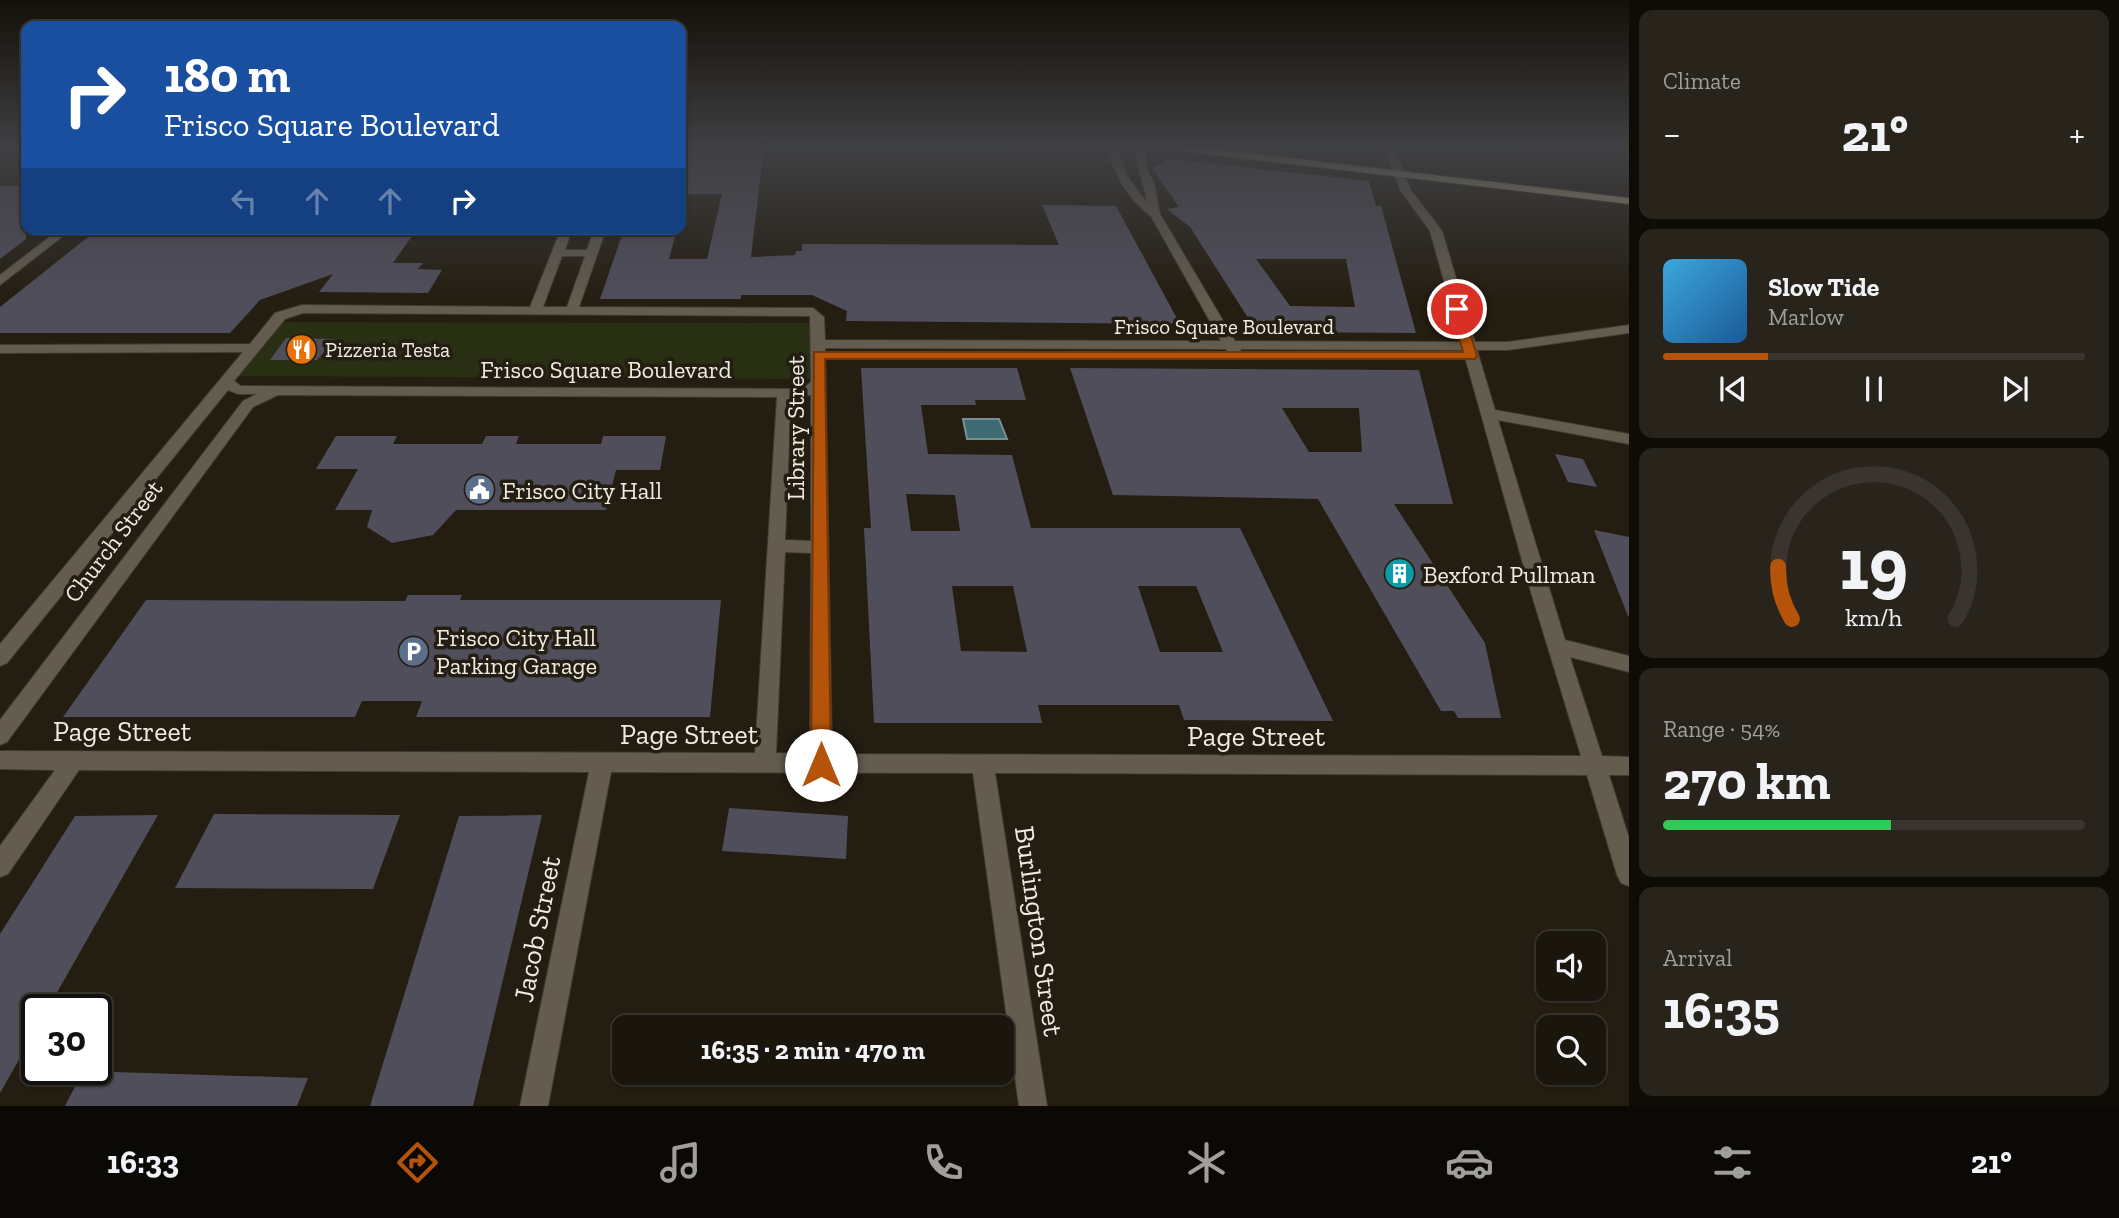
<!DOCTYPE html>
<meta charset="utf-8">
<style>
body{margin:0;font-family:"Zilla Slab",serif;background:#28231b;color:#f1f3f6;height:100vh;display:flex;flex-direction:column;font-size:26px;white-space:nowrap}
*{box-sizing:border-box;margin:0}
p{font-size:23px;color:#a09f9d}
.icon{flex:none;width:38px;height:38px;fill:none;stroke:currentColor;stroke-width:2;stroke-linecap:round;stroke-linejoin:round}
.map{position:relative;flex:1;overflow:hidden}
.panel{display:flex;flex-direction:column;gap:10px;padding:10px;background:#0f0c07;width:490px}
.panel>*{flex:none}
.top-card{position:absolute;left:21px;top:21px;width:665px;height:214px;border-radius:14px;box-shadow:0 2px 5px #0004,0 0 0 2px #39352e;background:#1a4fa0;color:#fff;overflow:hidden}
.buttons{position:absolute;left:1536px;top:931px;display:grid;gap:14px}
.buttons a{display:grid;place-items:center;width:70px;height:70px;border-radius:14px;background:#1b160d;box-shadow:0 2px 5px #0004,0 0 0 2px #39352e;font-size:35px}
.speed{position:absolute;left:21px;top:994px;display:flex;gap:14px;font-size:35px;font-weight:700;text-align:center}
.speed>*{display:grid;place-content:center;width:91px;height:91px;border-radius:50%;background:#1b160d;box-shadow:0 2px 5px #0004,0 0 0 2px #39352e;line-height:1}
.speed .limit{border:4px solid #111;border-radius:10px;background:#fff;color:#111}
.pin{position:absolute;display:grid;place-items:center;width:60px;height:60px;color:#fff;margin:-30px;border:4px solid #fff;border-radius:50%;box-shadow:0 2px 7px #0007}
.me{position:absolute;width:77px;margin:-38px;rotate:0deg;stroke-linejoin:round;filter:drop-shadow(0 0 5px #0008)}
.turn{display:flex;align-items:center;gap:24px;height:147px;padding:0 28px;font-size:32px}
.turn .icon{width:91px;height:91px;stroke-width:2.5}
.turn b{display:block;font-size:49px;line-height:60px}
.lanes{display:flex;align-items:center;height:66px;padding:0 28px;background:#0003;justify-content:center;gap:35px;direction:ltr}
.lanes .off{opacity:.35}
.big{font-size:52px;font-weight:700;line-height:1.1}
.panel .widget{flex:1;display:flex;flex-direction:column;justify-content:center;gap:10px;min-width:0;padding:0 24px;border-radius:14px;background:#28231b}
.panel .dial{align-items:center;gap:0}
.dial svg{height:182px;overflow:visible;fill:none;stroke:#39352e;stroke-width:7;stroke-linecap:round;text-anchor:middle}
.dial text{fill:#f1f3f6;stroke:none}
.song{display:flex;align-items:center;gap:21px}
.cover{width:84px;height:84px;border-radius:10px;background:linear-gradient(135deg,hsl(200 70% 55%),hsl(210 70% 35%))}
.played{height:7px;border-radius:4px;background:linear-gradient(90deg,#b45309 25%,#39352e 25%)}
.keys{display:flex;justify-content:space-around;direction:ltr}
.heat{display:flex;justify-content:space-between;align-items:center;font-size:38px;direction:ltr}
.charge{height:10px;border-radius:5px;background:linear-gradient(90deg,#34c759 54%,#39352e 0)}
.trip{position:absolute;left:612px;top:1015px;width:402px;height:70px;border-radius:14px;background:#1b160d;box-shadow:0 2px 5px #0004,0 0 0 2px #39352e;font-weight:700;line-height:70px;text-align:center}
.menu{display:flex;height:112px;justify-content:space-around;align-items:center;background:#0b0905;color:#a09f9d}
.menu .icon{width:49px;height:49px}
.menu .current{color:#b45309}
.menu b{font-size:32px;color:#f1f3f6}
main{display:flex;flex:1;min-height:0}
.map>svg:first-child{display:block}
.green{fill:#292f12}
.water{fill:#3f6c72;stroke:#749294;stroke-width:2}
.building{fill:#514e5c;fill-rule:evenodd}
.lines{fill:none;stroke-linecap:round;stroke-linejoin:round}
.minor-casing{stroke:#413a2f;stroke-width:2}
.major-casing{stroke:#413a2f;stroke-width:2}
.minor{fill:#635c4f;fill-rule:evenodd}
.major{fill:#a89a7e;fill-rule:evenodd}
.route{fill:#b45309;stroke:#753606;stroke-width:2}
.labels{text-anchor:middle;dominant-baseline:central;stroke-width:7;stroke-linejoin:round;paint-order:stroke}
.far-street-label{font-size:21px;fill:#f0ece4;stroke:#241d11}
.far-poi-label{font-size:21px;fill:#f0ece4;stroke:#241d11;text-anchor:start}
.street-label{font-size:24px;fill:#f0ece4;stroke:#241d11}
.poi-label{font-size:24px;fill:#f0ece4;stroke:#241d11;text-anchor:start}
.near-street-label{font-size:28px;fill:#f0ece4;stroke:#241d11}
</style>
<main>
<div class="map">
<svg width="1629" height="1106" viewBox="0 0 1629 1106">
<rect width="100%" height="100%" fill="#241d11"/>
<path class="green" d="M283,322L812,323L811,379L237,376Z"/>
<path class="water" d="M963,419H999L1007,439H967Z"/>
<path class="building" d="M681,146H764L751,257L795,255L796,251H802V244L1059,245L1042,205L1116,206L1180,324L846,321L847,311L812,295H741V299H600L624,229H677L669,259H707L722,194H681Z
M1169,159L1369,181L1376,206H1381L1416,333L1257,332L1190,227L1167,209L1179,207L1152,168ZM1256,259H1346L1355,307L1290,306Z
M0,186H26V239L0,259Z
M98,229H417L393,263H423L418,269L442,270L428,293L319,292L333,274L260,300L230,333H0V307Z
M286,338L335,339L317,360H270Z
M861,368H1017L1026,400H975L976,405H921L928,454L1012,455L1031,528H1240L1333,721L1184,720L1179,705H1038L1042,723H874L864,528H871ZM906,494L955,495L960,531H911ZM952,586H1013L1027,652L961,651ZM1138,586H1196L1223,652H1160Z
M1070,368L1419,370L1453,504H1394L1485,643L1501,718H1458L1454,711H1441L1318,499L1113,495ZM1282,408H1359L1362,452H1309Z
M336,436H397L393,444H482L486,436H519L516,444H601L603,436H666L660,470H616L606,510H456L433,535L392,543L367,527L372,510H335L358,469H316Z
M1555,454L1583,459L1597,487L1568,482Z
M1594,530L1629,537V616H1628Z
M408,595H462L460,600H721L710,717H416L422,701H362L355,717H63L146,600L405,601Z
M729,808L848,816L846,859L722,851Z
M214,814L400,815L373,889L175,888Z
M158,815L47,1010H37V1028L0,1093V934L75,816Z
M542,815L473,1106H370L459,816Z
M83,1071L308,1078L297,1106H65Z"/>
<g class="lines">
<defs>
<path id="minor" d="M1107,146H1117L1127,176L1147,203C1144,182 1136,167 1136,146H1146V167L1154,183L1160,214L1235,341L1461,342L1430,231L1400,190L1384,146H1394L1410,189L1442,231L1475,342H1508L1629,325V333L1508,350H1477L1495,410L1629,434V444L1498,420L1565,640L1629,656V672L1570,657L1602,756L1629,757V775H1609L1629,838V886L1621,883L1617,875L1587,775L995,773L1047,1106H1019L973,773L611,772L548,1106H520L589,772L79,770L8,874L0,877V846L55,770L0,769V751L755,753L777,397L278,395L253,407L7,742L0,745V720L243,401L257,394H238L228,390L7,663L0,666V644L243,352L0,353V345L250,344L275,313L302,305L530,307L561,229H572L565,250H587L594,229H606L579,307L813,308L824,317L825,340L1221,341L1151,216C1127,198 1114,175 1107,146ZM562,256H585L567,307H543ZM303,313L810,316L811,382L802,389L241,386L234,381L285,319ZM825,348L1226,349L1230,356L1235,357L1242,353L1240,349L1463,350L1530,589L1581,756L832,754ZM811,395V541L785,540L791,397ZM785,552L811,553L810,754L776,753Z
M60,229H72L0,285V275Z"/>
<path id="major" d="M1159,146H1188L1629,198V204L1164,149Z"/>
</defs>
<use href="#minor" class="minor-casing"/>
<use href="#major" class="major-casing"/>
<use href="#minor" class="minor"/>
<use href="#major" class="major"/>
</g>
<linearGradient id="sky" x2="0" y2="1"><stop stop-color="#141009"/><stop offset="0.49" stop-color="#3f4043"/><stop offset="1" stop-color="#3f4043" stop-opacity="0"/></linearGradient>
<rect width="1629" height="301" fill="url(#sky)"/>
<path class="route" d="M1453,306L1463,309L1477,356L1475,359H825L831,765L828,771L821,773L814,771L811,765L814,352H1463L1451,309Z"/>
<defs>
<symbol id="restaurant-disc" viewBox="-11 -11 22 22"><circle r="9.5" fill="#e8710a" stroke="#241d11"/><path d="M-5-6h1v4h1v-4h1v4h1v-4h1v5L-1.5 .5V6h-2V.5L-5-1ZM5-6V6H3V1.5H1.5Q1.5-4 5-6Z" fill="#fff"/></symbol>
<symbol id="civic-disc" viewBox="-11 -11 22 22"><circle r="9.5" fill="#5c6f8a" stroke="#241d11"/><path d="M-.6-6.5H3V-4.5H.6V-3L4-1V1h2V6H-6V1h2V-1L-.6-3ZM-1.2 2.5V6h2.4V2.5Z" fill="#fff"/></symbol>
<symbol id="building-disc" viewBox="-11 -11 22 22"><circle r="9.5" fill="#0f9aa8" stroke="#241d11"/><path d="M-4-6H4V6H1V3H-1V6H-4ZM-2.5-4.3h1.7v1.8h-1.7ZM.8-4.3h1.7v1.8H.8ZM-2.5-1h1.7V.8h-1.7ZM.8-1h1.7V.8H.8Z" fill="#fff"/></symbol>
<symbol id="parking-disc" viewBox="-11 -11 22 22"><circle r="9.5" fill="#5c6f8a" stroke="#241d11"/><path d="M-3.5-5.5H1a3.5 3.5 0 0 1 0 7H-1V5.5H-3.5ZM-1-3.4V-.6H.8a1.4 1.4 0 0 0 0-2.8Z" fill="#fff"/></symbol>
</defs>
<g fill-rule="evenodd">
<use href="#restaurant-disc" x="284" y="332" width="35" height="35"/>
<use href="#civic-disc" x="462" y="472" width="35" height="35"/>
<use href="#building-disc" x="1382" y="556" width="35" height="35"/>
<use href="#parking-disc" x="396" y="634" width="35" height="35"/>
</g>
<g class="labels">
<g class="far-street-label">
<text x="1224" y="326">Frisco Square Boulevard</text>
</g>
<g class="far-poi-label">
<text x="325" y="349">Pizzeria Testa</text>
</g>
<g class="street-label">
<text x="606" y="369">Frisco Square Boulevard</text>
<text transform="translate(795 428) rotate(-90)">Library Street</text>
<text transform="translate(113 541) rotate(-53)">Church Street</text>
</g>
<g class="poi-label">
<text x="502" y="490">Frisco City Hall</text>
<text x="1423" y="574">Bexford Pullman</text>
<text x="436" y="637">Frisco City Hall<tspan x="436" dy="28">Parking Garage</tspan></text>
</g>
<g class="near-street-label">
<text x="122" y="731">Page Street</text>
<text x="689" y="734">Page Street</text>
<text x="1256" y="736">Page Street</text>
<text transform="translate(537 929) rotate(-79)">Jacob Street</text>
<text transform="translate(1039 931) rotate(82)">Burlington Street</text>
</g>
</g>
</svg>
<div class="buttons">
<a><svg class="icon" aria-label="sound" viewBox="0 0 24 24"><path d="M4 9h4l5-4v14l-5-4H4zM17 9q2 3 0 6"/></svg></a>
<a><svg class="icon" aria-label="search" viewBox="0 0 24 24"><circle cx="10" cy="10" r="6"/><path d="M15 15l6 6"/></svg></a>
</div>
<div class="speed"><div class="limit">30</div></div>
<div class="pin" style="left:1457px;top:309px;background:#d93025"><svg class="icon" aria-label="arrive" viewBox="0 0 24 24"><path d="M6 21V4h12l-3 4 3 4H6"/></svg></div>
<svg class="me" style="left:821px;top:765px" viewBox="-20 -20 40 40"><circle r="19" fill="#fff"/><path d="M0-13L10 11 0 6-10 11z" fill="#b45309"/></svg>
<div class="trip">16:35 · 2 min · 470 m</div>
<div class="top-card">
<div class="turn"><svg class="icon" aria-label="right" viewBox="0 0 24 24"><path d="M7 20v-9h11M14 6l5 5-5 5"/></svg><div><b>180 m</b>Frisco Square Boulevard</div></div>
<div class="lanes"><svg class="icon off" aria-label="left" viewBox="0 0 24 24"><path d="M17 20v-9H6M10 6l-5 5 5 5"/></svg><svg class="icon off" aria-label="ahead" viewBox="0 0 24 24"><path d="M12 20V5M6 11l6-6 6 6"/></svg><svg class="icon off" aria-label="ahead" viewBox="0 0 24 24"><path d="M12 20V5M6 11l6-6 6 6"/></svg><svg class="icon" aria-label="right" viewBox="0 0 24 24"><path d="M7 20v-9h11M14 6l5 5-5 5"/></svg></div>
</div>
</div>
<section class="panel">
<div class="widget"><p>Climate</p>
<div class="heat"><a>−</a><b class="big">21°</b><a>+</a></div>
</div>
<div class="widget">
<div class="song"><i class="cover"></i><div><b>Slow Tide</b><p>Marlow</p></div></div>
<div class="played"></div>
<div class="keys"><svg class="icon" aria-label="previous" viewBox="0 0 24 24"><path d="M18 5L8 12l10 7zM5 5v14"/></svg><svg class="icon" aria-label="pause" viewBox="0 0 24 24"><path d="M8 5v14M16 5v14"/></svg><svg class="icon" aria-label="next" viewBox="0 0 24 24"><path d="M6 5l10 7-10 7zM19 5v14"/></svg></div>
</div>
<div class="widget dial"><svg viewBox="0 0 100 80">
<path d="M14 69A42 42 0 1 1 86 69"/>
<path d="M14 69A42 42 0 0 1 8 46" stroke="#b45309"/>
<text x="50" y="56" font-size="32" font-weight="700">19</text>
<text x="50" y="72" font-size="11">km/h</text>
</svg></div>
<div class="widget"><p>Range · 54%</p><b class="big">270 km</b><div class="charge"></div></div>
<div class="widget"><p>Arrival</p><b class="big">16:35</b></div>
</section>
</main>
<nav class="menu">
<b>16:33</b>
<svg class="icon current" aria-label="directions" viewBox="0 0 24 24"><path d="M12 3l9 9-9 9-9-9zM9 14v-3h6M13 9l2 2-2 2"/></svg>
<svg class="icon" aria-label="music" viewBox="0 0 24 24"><path d="M9 18V5l10-2v13"/><circle cx="6" cy="18" r="3"/><circle cx="16" cy="16" r="3"/></svg>
<svg class="icon" aria-label="phone" viewBox="0 0 24 24"><path d="M5 4h4l2 5-3 2q2 4 5 5l2-3 5 2v4C11 20 4 13 5 4z"/></svg>
<svg class="icon" aria-label="climate" viewBox="0 0 24 24"><path d="M12 3v18M4 7l16 10M4 17L20 7"/></svg>
<svg class="icon" aria-label="car" viewBox="0 0 24 24"><path d="M5 17H2v-5l4-1 3-4h7l3 4 3 1v5h-3M9 17h6M6 11h13"/><circle cx="7" cy="17" r="2"/><circle cx="17" cy="17" r="2"/></svg>
<svg class="icon" aria-label="filters" viewBox="0 0 24 24"><path d="M4 7h16M4 17h16"/><circle cx="9" cy="7" r="2"/><circle cx="15" cy="17" r="2"/></svg>
<b>21°</b>
</nav>
